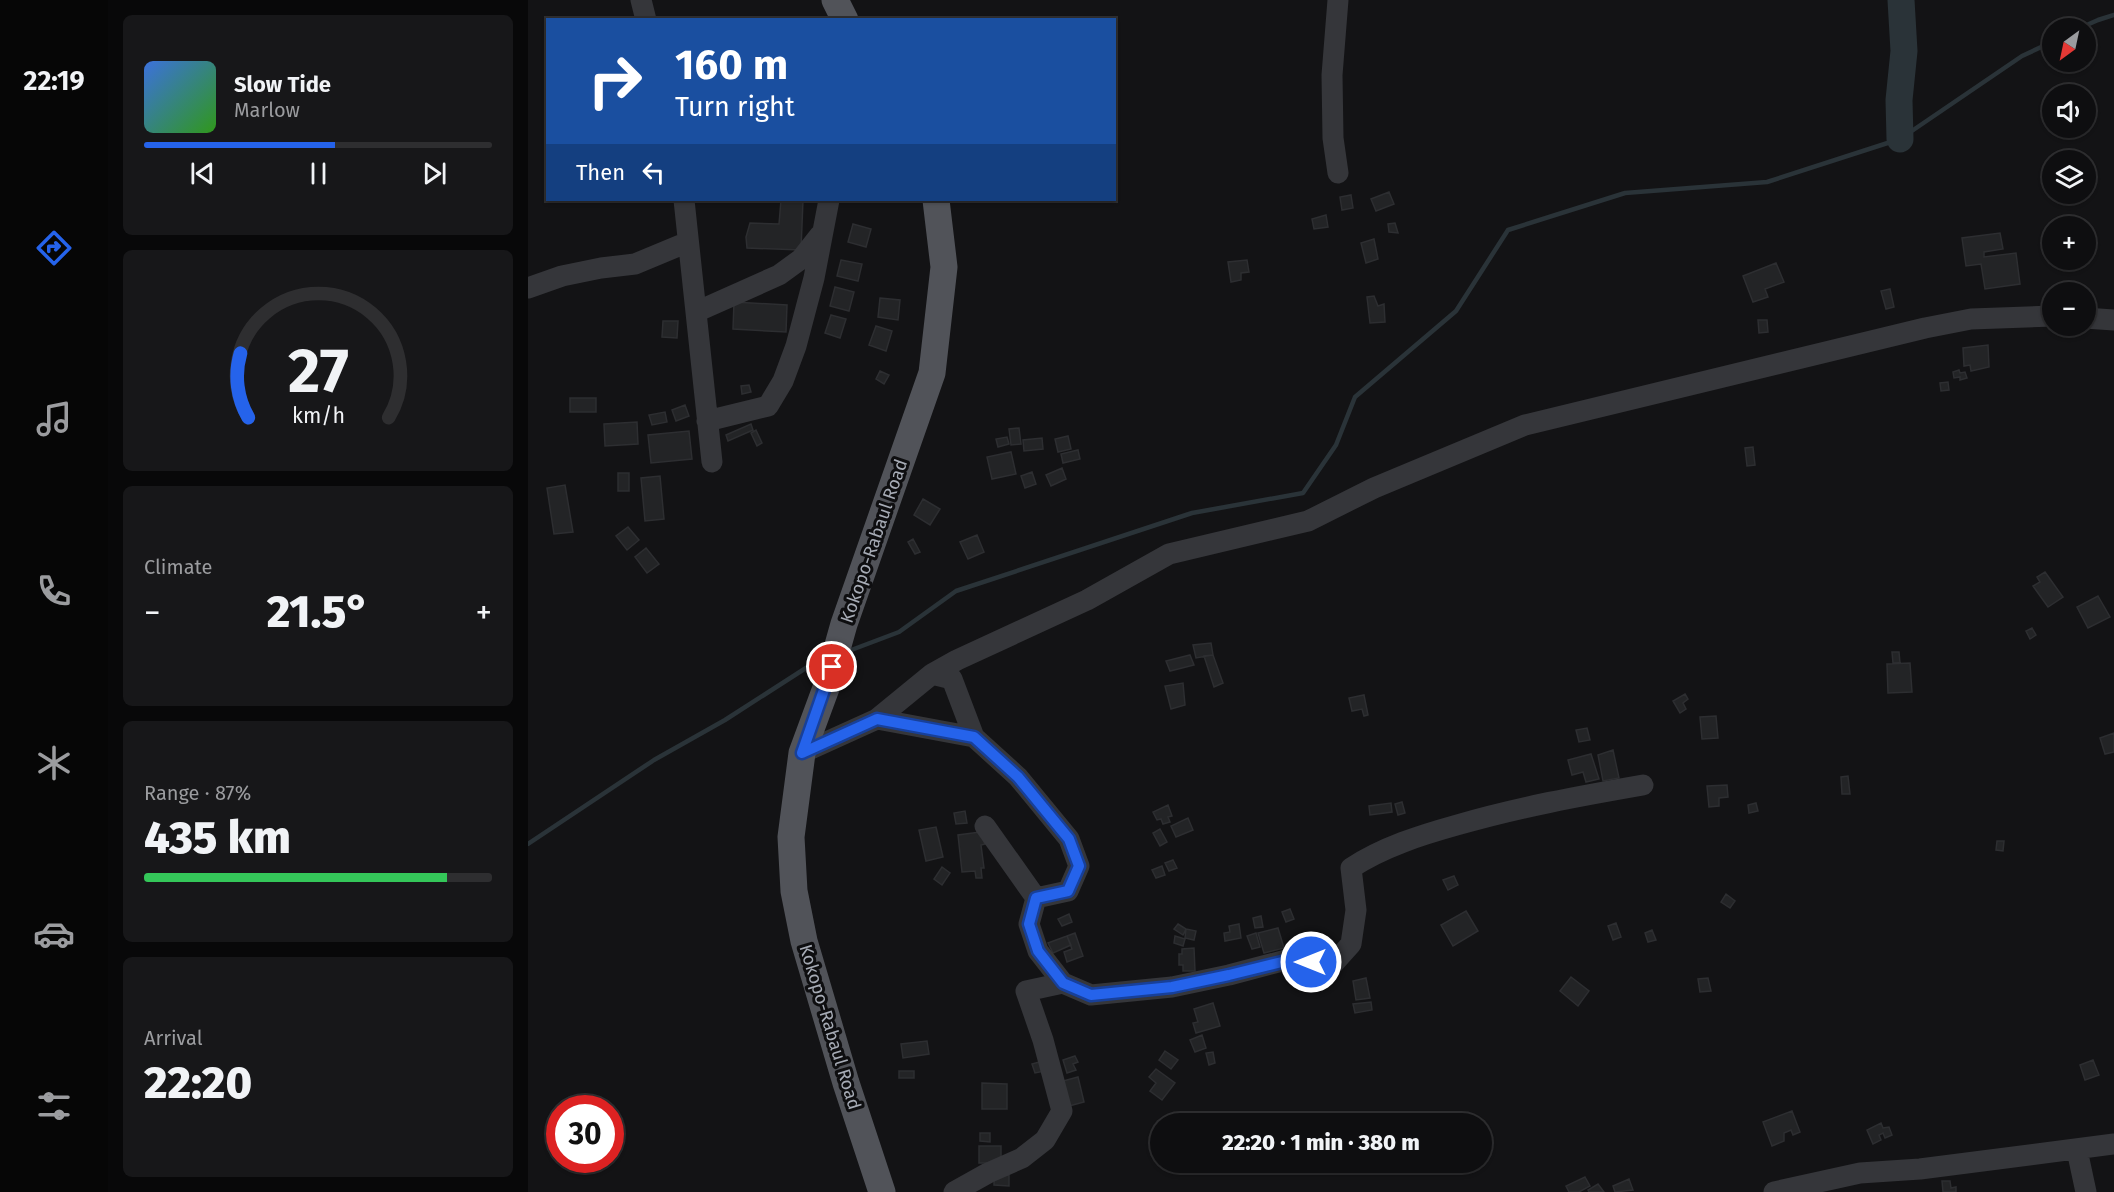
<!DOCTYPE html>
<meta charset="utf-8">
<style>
body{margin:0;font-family:"Fira Sans",sans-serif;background:#171719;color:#f1f3f6;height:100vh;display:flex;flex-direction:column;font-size:22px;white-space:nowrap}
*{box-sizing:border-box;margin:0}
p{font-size:20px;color:#9b9c9f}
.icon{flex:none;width:33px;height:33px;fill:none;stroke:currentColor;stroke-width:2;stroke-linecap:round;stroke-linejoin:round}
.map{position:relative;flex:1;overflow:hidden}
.sheet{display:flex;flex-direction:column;gap:15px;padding:15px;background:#080809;width:420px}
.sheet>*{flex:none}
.banner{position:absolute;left:18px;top:18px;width:570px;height:183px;border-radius:0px;box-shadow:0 2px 4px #0004,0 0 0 2px #2e2e30;background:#1a4fa0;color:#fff;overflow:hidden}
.needle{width:39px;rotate:213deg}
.tools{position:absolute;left:1514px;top:18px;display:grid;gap:12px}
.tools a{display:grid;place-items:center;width:54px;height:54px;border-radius:50%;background:#0e0e10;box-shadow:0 2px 4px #0004,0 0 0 2px #2e2e30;font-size:30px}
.speed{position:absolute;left:18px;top:1095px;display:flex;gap:12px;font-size:30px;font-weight:700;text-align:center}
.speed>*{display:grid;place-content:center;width:78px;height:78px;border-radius:50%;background:#0e0e10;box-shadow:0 2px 4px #0004,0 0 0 2px #2e2e30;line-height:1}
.speed .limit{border:9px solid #d22;background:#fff;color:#111}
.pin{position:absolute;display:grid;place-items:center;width:51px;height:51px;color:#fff;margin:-26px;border:3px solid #fff;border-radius:50%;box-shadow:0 2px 6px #0007}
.me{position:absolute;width:66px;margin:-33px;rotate:270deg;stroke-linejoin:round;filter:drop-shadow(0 0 4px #0008)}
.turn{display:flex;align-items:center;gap:21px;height:126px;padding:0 30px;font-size:27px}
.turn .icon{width:78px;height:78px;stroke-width:2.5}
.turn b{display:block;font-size:42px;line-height:51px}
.then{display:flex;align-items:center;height:57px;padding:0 30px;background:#0003;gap:12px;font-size:22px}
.big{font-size:45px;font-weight:800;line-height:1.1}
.sheet .tile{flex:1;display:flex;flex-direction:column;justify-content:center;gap:9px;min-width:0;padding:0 21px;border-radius:9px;background:#171719}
.sheet .dial{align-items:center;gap:0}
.dial svg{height:156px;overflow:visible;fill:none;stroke:#2e2e30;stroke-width:7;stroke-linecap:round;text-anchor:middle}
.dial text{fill:#f1f3f6;stroke:none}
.song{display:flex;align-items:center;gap:18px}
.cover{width:72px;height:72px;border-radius:9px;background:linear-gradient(135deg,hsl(220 70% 55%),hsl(110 70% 35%))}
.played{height:6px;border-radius:3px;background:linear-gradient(90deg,#2563eb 55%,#2e2e30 55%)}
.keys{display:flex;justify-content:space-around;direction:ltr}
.heat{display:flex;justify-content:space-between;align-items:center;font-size:33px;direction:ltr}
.charge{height:9px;border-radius:4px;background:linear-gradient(90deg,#34c759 87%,#2e2e30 0)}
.trip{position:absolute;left:622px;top:1113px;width:342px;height:60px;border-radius:30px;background:#0e0e10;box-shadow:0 2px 4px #0004,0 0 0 2px #2e2e30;font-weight:800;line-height:60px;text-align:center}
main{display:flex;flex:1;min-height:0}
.tab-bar{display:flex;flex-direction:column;width:108px;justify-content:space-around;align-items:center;background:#060606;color:#9b9c9f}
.tab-bar .icon{width:42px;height:42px}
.tab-bar .current{color:#2563eb}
.tab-bar b{font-size:27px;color:#f1f3f6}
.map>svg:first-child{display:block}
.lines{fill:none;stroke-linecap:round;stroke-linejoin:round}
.stream{stroke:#2a3338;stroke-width:4.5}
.river{stroke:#2a3338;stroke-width:27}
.building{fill:#232426;stroke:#2d2e31;stroke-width:1.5}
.minor{stroke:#35363a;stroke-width:21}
.major{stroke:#515359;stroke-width:27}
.route-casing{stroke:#184099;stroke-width:15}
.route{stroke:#2563eb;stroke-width:10}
.labels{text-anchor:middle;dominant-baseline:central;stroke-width:6;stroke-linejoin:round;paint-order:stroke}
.street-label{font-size:18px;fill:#a6abb5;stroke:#0e0e10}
</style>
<main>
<nav class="tab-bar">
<b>22:19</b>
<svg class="icon current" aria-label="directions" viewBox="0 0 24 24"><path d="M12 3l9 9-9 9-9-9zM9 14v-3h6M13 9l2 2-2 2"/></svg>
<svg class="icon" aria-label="music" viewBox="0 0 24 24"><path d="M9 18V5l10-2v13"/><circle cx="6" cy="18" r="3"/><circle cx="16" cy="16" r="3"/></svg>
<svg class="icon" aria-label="phone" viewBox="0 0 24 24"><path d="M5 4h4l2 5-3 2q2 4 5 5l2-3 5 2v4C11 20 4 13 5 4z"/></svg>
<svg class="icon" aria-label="climate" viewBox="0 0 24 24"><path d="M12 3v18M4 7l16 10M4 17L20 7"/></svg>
<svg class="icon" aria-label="car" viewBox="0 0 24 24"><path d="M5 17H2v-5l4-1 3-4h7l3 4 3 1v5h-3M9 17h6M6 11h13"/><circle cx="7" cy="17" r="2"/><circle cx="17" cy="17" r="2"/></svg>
<svg class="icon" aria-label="filters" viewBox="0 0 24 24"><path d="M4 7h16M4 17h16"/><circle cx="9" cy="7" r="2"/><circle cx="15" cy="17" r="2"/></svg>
</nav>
<section class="sheet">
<div class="tile">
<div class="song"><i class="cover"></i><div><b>Slow Tide</b><p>Marlow</p></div></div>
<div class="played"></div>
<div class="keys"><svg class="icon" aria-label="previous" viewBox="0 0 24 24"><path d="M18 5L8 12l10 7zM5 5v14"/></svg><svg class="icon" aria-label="pause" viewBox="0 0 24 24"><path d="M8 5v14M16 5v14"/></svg><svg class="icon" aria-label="next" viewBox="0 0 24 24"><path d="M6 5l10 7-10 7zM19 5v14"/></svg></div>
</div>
<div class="tile dial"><svg viewBox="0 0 100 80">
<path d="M14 69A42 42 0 1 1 86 69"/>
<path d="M14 69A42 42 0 0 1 10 36" stroke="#2563eb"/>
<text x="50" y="56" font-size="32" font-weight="700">27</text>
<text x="50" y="72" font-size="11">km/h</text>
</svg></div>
<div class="tile"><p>Climate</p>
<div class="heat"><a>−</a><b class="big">21.5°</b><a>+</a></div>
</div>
<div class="tile"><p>Range · 87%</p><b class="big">435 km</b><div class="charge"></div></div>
<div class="tile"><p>Arrival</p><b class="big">22:20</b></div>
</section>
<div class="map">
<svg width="1586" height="1192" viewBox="0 0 1586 1192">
<rect width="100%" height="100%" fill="#131315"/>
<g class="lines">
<path class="stream" d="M1552,28L1570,20L1586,15
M318,652L371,632L428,591L664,513L775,493L808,445L827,397L928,311L980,230L1097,193L1239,182L1372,139L1494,56L1524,42
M0,844L126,760L197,720L281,666L296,661"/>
<path class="river" d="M1372,139L1371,100L1376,51L1373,0"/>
</g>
<path class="building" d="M861,192L866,204L848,211L843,199Z
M823,195L825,208L814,210L812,197Z
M253,200H275L273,250L219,248L218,237L222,223L251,224Z
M798,215L800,227L786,229L784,219Z
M867,223L870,233L861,232L860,224Z
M325,224L343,229L338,247L320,242Z
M1472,233L1475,249L1456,252V257L1488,253L1492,284L1457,289L1453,264L1438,266L1434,238Z
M846,239L850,259L838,263L833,243Z
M313,260L334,264L330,281L309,276Z
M719,260L721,272L713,273V280L703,282L700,262Z
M1248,263L1256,282L1237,289L1240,297L1225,302L1215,276Z
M307,287L326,292L321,311L302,306Z
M1362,289L1366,307L1358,309L1353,291Z
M846,296L850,306L856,304L857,322L842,323L839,297Z
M352,298L372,300L370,320L350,317Z
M206,302L259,305L258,332L205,329Z
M303,315L318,319L312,338L297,333Z
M1230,320H1239L1240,332L1231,333Z
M135,321H150L149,338L134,337Z
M348,326L364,331L358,351L341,345Z
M1460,345L1461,367L1443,371L1442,365L1436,366L1435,348Z
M1431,370L1432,373L1437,372L1439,378L1432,380V377L1426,378L1425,372Z
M352,371L361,375L356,384L348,379Z
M1420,382L1421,390L1413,391L1412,383Z
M221,385L223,392L214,394L213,386Z
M42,398H68V412H42Z
M157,405L161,416L148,421L144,410Z
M137,412L139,422L124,425L121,415Z
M109,422L110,444L77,446L76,424Z
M223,424L225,430L200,441L198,435Z
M491,428L493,444L483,445L481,429Z
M228,430L234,443L229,446L223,433Z
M161,431L164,459L123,463L120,435Z
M540,436L543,449L530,452L527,439Z
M479,437L481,444L470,447L468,439Z
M514,438L515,449L496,451L495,440Z
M1225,447L1227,465L1219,466L1217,448Z
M550,450L552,459L535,463L533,454Z
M483,452L488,474L464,479L459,457Z
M534,468L538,479L523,486L518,475Z
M504,472L508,484L497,488L493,476Z
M90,473H101V491H90Z
M132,476L136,519L117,521L113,478Z
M37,485L45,532L26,534L19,488Z
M395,499L412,509L402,525L386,515Z
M100,527L111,540L99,550L88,536Z
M449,535L456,552L440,559L432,542Z
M385,539L392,552L387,554L380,542Z
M118,548L131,564L119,573L107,557Z
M1517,572L1535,597L1520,607L1505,586L1512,582L1509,577Z
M1570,596L1582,617L1560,628L1549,607Z
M1504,628L1508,635L1502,639L1498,631Z
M683,643L685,655L668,658L665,645Z
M1364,652H1371L1372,663H1365Z
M662,655L666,665L642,671L638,661Z
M685,655L695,683L686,687L676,656Z
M1382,663L1384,692L1360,693L1359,664Z
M655,683L657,705L643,709L637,686Z
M1157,694L1160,699L1155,703L1158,709L1152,713L1145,701Z
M836,695L840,715L836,716L834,709L824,711L821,698Z
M1188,716L1190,738L1174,739L1172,717Z
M1059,728L1062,740L1051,742L1048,730Z
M1586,733V752L1577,754L1572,738Z
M1085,750L1091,778L1075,781L1070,755Z
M1063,754L1071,779L1058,782L1055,772L1044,775L1040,760Z
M1320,776L1322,794H1314L1313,777Z
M1199,785L1200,797L1191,798V806L1181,807L1179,786Z
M874,802L877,813L870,815L867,804Z
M863,803L864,812L842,815L841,806Z
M1228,803L1230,811L1221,813L1220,805Z
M640,805L644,816L640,817L642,822L635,824L633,819L629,820L625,812Z
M437,811L439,823L428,824L426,813Z
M660,818L665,830L648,837L643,826Z
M408,827L415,857L398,861L391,830Z
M632,829L639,842L632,846L625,833Z
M452,832L457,844L453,845L456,868H453L454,878H448L447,871L434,872L430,835Z
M1469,841H1476L1475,851L1468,850Z
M645,860L649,868L641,871L637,863Z
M634,866L637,875L628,878L624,870Z
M414,867L422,873L414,885L406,879Z
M926,876L930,885L920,890L915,880Z
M1198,894L1207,901L1202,908L1193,902Z
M762,909L766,919L758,922L754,912Z
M938,911L950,931L925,946L913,925Z
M541,914L544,922L534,926L530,919Z
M733,916L735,927L727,928L725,918Z
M1088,923L1093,937L1085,940L1080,926Z
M650,924L658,929L655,935L646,929Z
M711,924L713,938L697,941L696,933L702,932L701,926Z
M750,928L756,948L736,953L730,933Z
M658,929L668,931L666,940L657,938Z
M1124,930L1128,940L1120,942L1117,933Z
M547,933L555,956L539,962L536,952L544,949L539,936Z
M728,933L732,947L724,949L719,936Z
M539,936L543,945L525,953L520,943Z
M647,936L657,939L655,946L646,943Z
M666,948L667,971H655V965H651V954H654V949Z
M1043,977L1061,991L1050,1006L1032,991Z
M838,978L842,998L828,1000L825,981Z
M1180,978L1183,991L1172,992L1170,979Z
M843,1002L844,1010L827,1013L825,1004Z
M685,1003L692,1026L668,1033L665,1023L670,1022L666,1009Z
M674,1035L678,1048L667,1052L662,1040Z
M399,1041L401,1054L375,1058L373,1044Z
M637,1051L650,1060L643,1069L631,1060Z
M685,1052L687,1063L681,1065L678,1053Z
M547,1056L550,1062L545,1064L548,1070L539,1073L535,1060Z
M1565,1060L1571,1075L1557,1080L1552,1065Z
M515,1061L517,1071L507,1073L504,1064Z
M628,1069L647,1083L634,1100L622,1091L628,1083L621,1077Z
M371,1071H386V1078H371Z
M550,1077L556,1102L541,1106L535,1081Z
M454,1083L479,1084V1109H454Z
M1264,1111L1272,1132L1265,1135L1263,1130L1256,1133V1141L1244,1146L1235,1122Z
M1353,1123L1355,1128L1361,1127L1364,1135L1357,1138L1355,1133L1351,1135L1353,1140L1345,1144L1339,1130Z
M452,1133H462V1142L452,1141Z
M451,1146H473V1163H451Z
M466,1174L481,1175V1186L466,1185Z
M1057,1177L1062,1186L1051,1192H1041L1038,1186Z
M1101,1179L1105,1190L1087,1192L1085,1186Z
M1414,1181H1422L1423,1188L1428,1187V1192H1415Z
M1070,1184L1076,1192H1061L1060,1190Z"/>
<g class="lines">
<path class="minor" d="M113,0L118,20
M810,173L805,138L804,75L810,0
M156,200L184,462
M0,288L34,276L73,268L107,264L160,242
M168,312L251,275L273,259L292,235
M1557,318L1586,320
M179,421L240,406L255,381L268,346L286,278L301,200
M404,674L429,660L559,600L641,554L780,521L846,488L997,425L1397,328L1443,319L1524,316
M349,719L446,737
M274,753L349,719L404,674L424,679L446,737L490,777L541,839L551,866L540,891L508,898L501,924L510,951L535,983L563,995L644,987L701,975L762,959L805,964L823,944L828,910L823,868C855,847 893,835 929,825C991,807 1052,796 1115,785
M457,826L508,898
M1549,1150L1558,1192
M426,1192L460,1173L494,1158L517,1140L534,1111L515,1040L498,991L535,983
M1246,1192L1332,1173L1392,1169L1586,1144"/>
<path class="major" d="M307,0L317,20
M354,1192L318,1083L276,941L266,891L263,837L274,753L298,688L316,624L404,373L416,267L408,200"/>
</g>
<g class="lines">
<defs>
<path id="route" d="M304,667L274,753L349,719L446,737L490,777L541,839L551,866L540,891L508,898L501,924L510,951L535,983L563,995L644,987L701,975L762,960L783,962"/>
</defs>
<use href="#route" class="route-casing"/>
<use href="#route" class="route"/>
</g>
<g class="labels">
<g class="street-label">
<text transform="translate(346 541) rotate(-71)">Kokopo-Rabaul Road</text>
<text transform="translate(302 1027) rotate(73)">Kokopo-Rabaul Road</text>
</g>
</g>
</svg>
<div class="tools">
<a><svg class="needle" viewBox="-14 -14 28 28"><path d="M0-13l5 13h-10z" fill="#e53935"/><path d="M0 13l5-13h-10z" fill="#9b9c9f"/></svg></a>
<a><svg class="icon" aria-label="sound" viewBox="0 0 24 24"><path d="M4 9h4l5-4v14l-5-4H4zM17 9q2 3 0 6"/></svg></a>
<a><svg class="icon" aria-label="layers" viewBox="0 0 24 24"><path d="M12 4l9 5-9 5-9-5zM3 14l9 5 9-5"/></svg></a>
<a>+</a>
<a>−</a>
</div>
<div class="speed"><div class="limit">30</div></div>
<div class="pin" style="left:304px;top:667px;background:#d93025"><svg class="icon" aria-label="arrive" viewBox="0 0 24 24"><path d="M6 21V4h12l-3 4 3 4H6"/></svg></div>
<svg class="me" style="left:783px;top:962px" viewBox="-20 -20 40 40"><circle r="17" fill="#2563eb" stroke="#fff" stroke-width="3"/><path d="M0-11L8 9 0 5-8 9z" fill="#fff"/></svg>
<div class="trip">22:20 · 1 min · 380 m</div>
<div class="banner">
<div class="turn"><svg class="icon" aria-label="right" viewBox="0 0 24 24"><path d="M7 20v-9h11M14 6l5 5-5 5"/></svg><div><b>160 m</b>Turn right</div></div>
<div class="then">Then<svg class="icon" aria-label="left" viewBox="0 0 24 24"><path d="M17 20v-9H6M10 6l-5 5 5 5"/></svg></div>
</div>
</div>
</main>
